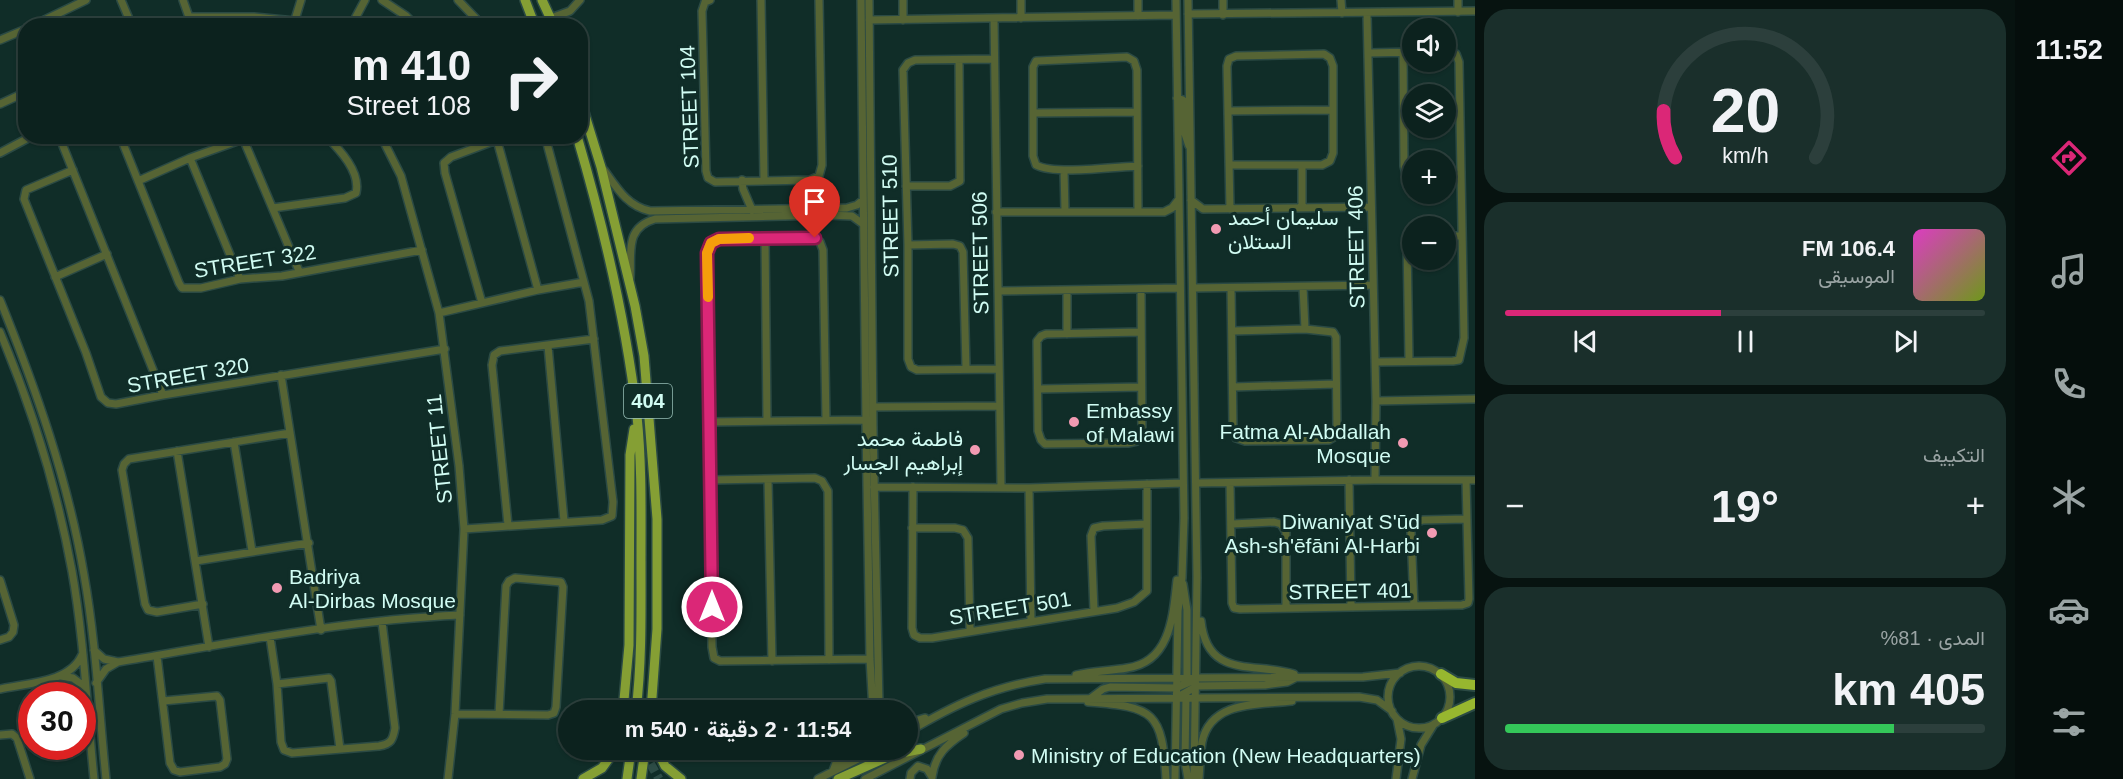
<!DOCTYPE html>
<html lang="ar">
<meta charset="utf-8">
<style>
body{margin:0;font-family:Helvetica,Vazirmatn,sans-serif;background:#1a2f2b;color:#f1f3f6;direction:rtl;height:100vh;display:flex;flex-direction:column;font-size:22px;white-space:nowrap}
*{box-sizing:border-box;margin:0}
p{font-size:20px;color:#9aa4a4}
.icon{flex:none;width:33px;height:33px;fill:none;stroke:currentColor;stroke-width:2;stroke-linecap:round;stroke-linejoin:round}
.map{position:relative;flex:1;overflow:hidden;direction:ltr}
.sheet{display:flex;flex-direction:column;gap:9px;padding:9px;background:#071310;width:540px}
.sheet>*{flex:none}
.banner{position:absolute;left:18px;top:18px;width:570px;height:126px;border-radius:24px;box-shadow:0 2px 4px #0004,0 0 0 2px #2c3f3c;direction:rtl;background:#0c221e;color:#f1f3f6;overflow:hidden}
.controls{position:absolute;left:1402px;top:18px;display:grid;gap:12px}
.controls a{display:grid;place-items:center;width:54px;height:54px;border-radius:50%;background:#0c221e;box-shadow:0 2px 4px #0004,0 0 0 2px #2c3f3c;font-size:30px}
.speed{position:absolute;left:18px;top:682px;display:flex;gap:12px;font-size:30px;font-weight:700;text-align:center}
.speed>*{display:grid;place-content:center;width:78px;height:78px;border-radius:50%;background:#0c221e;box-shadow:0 2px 4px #0004,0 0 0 2px #2c3f3c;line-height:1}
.speed .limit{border:9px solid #d22;background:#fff;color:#111}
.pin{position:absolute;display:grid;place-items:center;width:51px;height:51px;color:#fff;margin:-62px -26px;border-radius:50% 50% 50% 0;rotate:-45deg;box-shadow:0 0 6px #0007}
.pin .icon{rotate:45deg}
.me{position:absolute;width:66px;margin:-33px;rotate:0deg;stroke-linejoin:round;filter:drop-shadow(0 0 4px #0008)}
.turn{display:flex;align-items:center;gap:21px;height:126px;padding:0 18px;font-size:27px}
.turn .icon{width:78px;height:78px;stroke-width:2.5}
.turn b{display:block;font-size:42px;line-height:51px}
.big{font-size:45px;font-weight:600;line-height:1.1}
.sheet .card{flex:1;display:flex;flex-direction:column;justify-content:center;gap:9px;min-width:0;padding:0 21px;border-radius:24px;background:#1a2f2b}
.sheet .dial{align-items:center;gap:0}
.dial svg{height:156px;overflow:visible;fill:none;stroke:#2c3f3c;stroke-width:7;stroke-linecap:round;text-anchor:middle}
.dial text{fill:#f1f3f6;stroke:none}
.song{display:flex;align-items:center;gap:18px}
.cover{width:72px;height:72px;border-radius:9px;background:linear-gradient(135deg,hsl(310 70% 55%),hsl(80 70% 35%))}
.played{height:6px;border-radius:3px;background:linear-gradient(90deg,#db2777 45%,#2c3f3c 45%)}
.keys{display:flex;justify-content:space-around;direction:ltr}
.heat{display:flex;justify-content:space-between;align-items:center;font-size:33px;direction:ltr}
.charge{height:9px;border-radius:4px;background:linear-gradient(90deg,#34c759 81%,#2c3f3c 0)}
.trip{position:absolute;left:558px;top:700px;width:360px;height:60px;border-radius:30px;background:#0c221e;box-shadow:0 2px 4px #0004,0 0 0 2px #2c3f3c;font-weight:600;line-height:60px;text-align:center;direction:rtl}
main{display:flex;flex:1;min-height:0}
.tab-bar{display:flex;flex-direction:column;width:108px;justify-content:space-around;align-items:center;background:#050e0c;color:#9aa4a4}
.tab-bar .icon{width:42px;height:42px}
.tab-bar .active{color:#db2777}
.tab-bar b{font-size:27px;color:#f1f3f6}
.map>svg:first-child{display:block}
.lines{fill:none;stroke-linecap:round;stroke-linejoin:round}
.major-tunnel{stroke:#2d4c46;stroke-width:9;stroke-dasharray:9 4.5;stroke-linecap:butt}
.minor-casing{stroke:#2b4a44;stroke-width:10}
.major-casing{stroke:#2b4a44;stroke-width:12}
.highway-casing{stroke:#2b4a44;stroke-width:14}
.minor{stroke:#566434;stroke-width:7}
.major{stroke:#859f34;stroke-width:9}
.highway{stroke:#97b72f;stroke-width:10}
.route-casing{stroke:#8e194d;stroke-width:15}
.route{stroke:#db2777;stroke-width:10}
.slow{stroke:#f59e0b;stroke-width:10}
.poi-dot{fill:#f19ab2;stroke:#102d28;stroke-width:2}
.labels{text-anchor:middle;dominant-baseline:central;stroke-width:6;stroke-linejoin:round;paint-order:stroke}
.shield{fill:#102d28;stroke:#97beb6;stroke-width:1.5}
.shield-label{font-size:20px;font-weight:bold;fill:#d1fcf3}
.street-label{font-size:21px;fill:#d1fcf3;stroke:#102d28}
.poi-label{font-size:21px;fill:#d1fcf3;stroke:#102d28;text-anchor:start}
</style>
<main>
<nav class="tab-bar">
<b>11:52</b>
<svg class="icon active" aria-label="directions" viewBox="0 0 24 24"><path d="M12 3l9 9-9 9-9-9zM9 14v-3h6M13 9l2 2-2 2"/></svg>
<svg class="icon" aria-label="music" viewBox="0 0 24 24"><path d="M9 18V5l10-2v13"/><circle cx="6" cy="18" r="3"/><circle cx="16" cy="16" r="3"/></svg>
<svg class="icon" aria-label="phone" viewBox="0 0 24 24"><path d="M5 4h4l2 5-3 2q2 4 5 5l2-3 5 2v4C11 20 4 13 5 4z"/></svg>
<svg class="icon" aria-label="climate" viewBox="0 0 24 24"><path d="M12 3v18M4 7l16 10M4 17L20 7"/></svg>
<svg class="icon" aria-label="car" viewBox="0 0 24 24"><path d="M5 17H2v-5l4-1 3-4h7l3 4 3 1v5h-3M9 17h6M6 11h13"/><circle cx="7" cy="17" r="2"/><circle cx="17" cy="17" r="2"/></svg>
<svg class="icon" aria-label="filters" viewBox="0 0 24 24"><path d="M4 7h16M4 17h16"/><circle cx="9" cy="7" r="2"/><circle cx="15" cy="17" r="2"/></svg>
</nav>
<section class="sheet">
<div class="card dial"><svg viewBox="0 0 100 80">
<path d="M14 69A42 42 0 1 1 86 69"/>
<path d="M14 69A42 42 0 0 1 8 45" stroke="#db2777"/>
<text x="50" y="56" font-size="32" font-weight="700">20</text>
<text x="50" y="72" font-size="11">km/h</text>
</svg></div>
<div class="card">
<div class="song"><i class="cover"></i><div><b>106.4 FM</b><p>الموسيقى</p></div></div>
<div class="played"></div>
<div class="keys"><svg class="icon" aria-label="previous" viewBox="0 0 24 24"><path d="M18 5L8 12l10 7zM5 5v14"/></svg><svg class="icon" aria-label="pause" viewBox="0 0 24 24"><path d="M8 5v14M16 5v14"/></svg><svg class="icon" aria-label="next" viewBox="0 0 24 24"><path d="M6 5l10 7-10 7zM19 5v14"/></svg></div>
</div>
<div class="card"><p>التكييف</p>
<div class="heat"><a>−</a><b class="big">19°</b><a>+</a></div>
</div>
<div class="card"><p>المدى · 81%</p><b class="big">405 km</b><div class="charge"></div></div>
</section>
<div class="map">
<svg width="1475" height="779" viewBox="0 0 1475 779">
<rect width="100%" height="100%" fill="#102d28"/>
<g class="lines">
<path class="major-tunnel" d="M644,752L659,779"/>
<defs>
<path id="minor" d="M121,0L132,26
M183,0L189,17H254L295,21
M382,0L406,16L416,26
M458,0L483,26
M710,0L705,2L702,11L706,171L708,178L715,182L810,180L819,176L822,165L819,0
M761,0L764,180
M861,0L866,427L870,659L873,711
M869,0L873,427L879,704L882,711
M903,0V20
M1021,0V18
M1138,0V16
M1188,0L1197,577L1194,779
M1223,0V15
M1341,0L1342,13
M1458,0V12
M1188,14L1475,11
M1367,14L1376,401L1375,480
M551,18L570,11L580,0
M994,19L1001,486
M869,20L1176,15
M32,26L86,0
M293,26L301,0
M351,26L365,0
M0,40L26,29
M1403,52L1404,166L1406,174L1413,178
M1369,53L1413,52
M993,59L915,60L908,63L903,70L908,245V359L911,367L917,370L999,369
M1177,98L1183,100L1184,131L1189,146
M0,104L26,92
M1229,111L1332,110
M1033,113L1137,112
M59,136L163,395
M120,136L179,283L182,288H201L240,279L282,276L422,250
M242,136L299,271
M381,136L401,176L439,313L459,466L464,529L455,714L448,779
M497,140L538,290
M0,153L32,136
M190,158L240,279
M1229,165H1322L1330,161L1333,153V66L1330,58L1324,54L1236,56L1229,59L1227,66L1230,209
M1138,166C1115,167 1054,175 1036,165L1033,156V67L1036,61L1127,57L1134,61L1137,70L1138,211
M1302,166V207
M73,170L26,190L24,199L86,353L101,397L108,403L116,404L163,395L445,349
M604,170C617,188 627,206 650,211L847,208L857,205L863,200
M1064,170L1065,211
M1446,177L1461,176
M742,180L743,189L752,210
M138,181L190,158L243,139
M906,186H950L960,181L959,60
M1191,200L1203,209L1371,207
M273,208L345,198L356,193C361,172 340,150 326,136
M996,212H1164L1172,208L1179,199
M1446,236H1462
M765,238L767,420
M908,245L953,244L960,246L963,252L966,368
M55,277L107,254
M630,278C632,253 624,228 655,219L828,215L852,216L863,224
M1303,287L1305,329
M1193,288L1373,285
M1231,288L1233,428L1236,438L1245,441L1329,440L1334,437L1337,432L1336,337L1333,332L1305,329L1232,331
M1141,289L1142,436L1137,441L1128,443L1045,444L1041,440L1038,431L1037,341L1041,336L1046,334L1141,332
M998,291L1180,288
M1067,291V334
M0,300C36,389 68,480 84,575C96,642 99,711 106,779
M482,303L445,173L444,163L451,157L507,136
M439,313L538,290L584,282
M0,332C32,408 57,489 72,571C84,639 87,710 94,779
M548,346L564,521
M1409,360L1407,243L1413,238
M1375,362L1453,361L1459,360L1464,338L1459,62L1456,54L1446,52
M281,375L321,630
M1233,387L1336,384
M1039,389L1141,387
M1376,401L1475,399
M873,407L999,406
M826,420L823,250L820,242L812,237L719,239L711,243L707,253L712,647L714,658L720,661L870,659
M710,422L865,420
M234,442L252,551
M177,451L209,647
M711,480L815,478L822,481L828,491L829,660
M768,480L772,661
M1349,480L1351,606
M1197,483L1375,480H1475
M1230,483L1232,603L1234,608L1240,609L1462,605L1468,603L1469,599L1466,480
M874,487L1029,488L1183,483
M913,487L912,628L914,635L920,638H932L1117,608L1134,602L1147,591V484
M1029,488L1031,622
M1232,524L1274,522L1281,524L1286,532V608
M508,525L492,365L494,355L500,351L594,339
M912,528H955L963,530L968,538L970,630
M464,529L602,520L612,516L613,502L589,301L545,136
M196,561L309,543
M0,580L14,625L13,632L9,637L0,640
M1183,584L1187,610V680
M203,604L157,612L148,610L145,604L122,470L124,464L129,459L290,433
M1414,606L1411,532L1414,523L1423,520L1466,519
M1094,611L1091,536L1094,528L1103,526L1147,524
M1201,621C1207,679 1254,662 1294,674
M270,637L277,684L281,742L284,750L292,753L379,746C391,744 393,740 395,728L382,622
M94,650L104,659L118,662
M157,656L170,763L174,770L180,772L220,767L225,764L227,759L220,700L217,696L163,701
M1388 697a31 31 0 1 1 62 0a31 31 0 1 1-62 0Z
M1076,675C1093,671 1110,671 1127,668C1171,662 1173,615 1177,580
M61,676L73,678L85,687
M96,683L106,669L118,662C231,643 345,620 460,615
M277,684L329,678L331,681L340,749
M0,689C27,683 70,683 82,655
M1186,695L1185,762L1188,779
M1091,698L1103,689L1110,687L1176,688L1192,681
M1176,698L1197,686L1265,685L1287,682L1295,678
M1088,702C1155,707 1162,712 1166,779
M455,714L548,715L554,713L556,707L563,587L561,582L515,578L509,581L506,586L499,714
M908,723L925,718
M908,732C954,705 991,687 1045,679L1363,677L1400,673
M0,735L12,734L17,738L30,779
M833,771L836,763L856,750
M932,777C935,755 946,745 964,733
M818,779L876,750
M865,779L1001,709L1022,703L1047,699L1359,697L1377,700L1392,711
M910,779L911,773L918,766L927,769L932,777
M1175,779L1178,611L1182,578L1184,518L1176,0
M1199,779C1200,767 1200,754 1202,742C1211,700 1259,705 1292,701
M1396,779L1401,739L1397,719
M1412,779L1421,745L1434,724"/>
<path id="major" d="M525,0L535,26
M542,0L554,26
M580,99L601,167L635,306L644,356L657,519V629L651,711
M577,136C604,228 626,321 637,416C642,464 641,513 641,561C641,611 642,661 636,711
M623,711L629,645L630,455L634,429
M657,750L665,766L681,779
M583,779L602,768L615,750
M627,779L631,750
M641,779L645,750
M838,779L892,755L921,749"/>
<path id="highway" d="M1441,674L1456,683L1475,685
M1442,718L1475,703"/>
</defs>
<use href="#minor" class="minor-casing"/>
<use href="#major" class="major-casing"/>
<use href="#highway" class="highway-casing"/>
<use href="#minor" class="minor"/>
<use href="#major" class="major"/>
<use href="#highway" class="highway"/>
</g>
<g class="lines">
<defs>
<path id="route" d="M712,607L707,253L711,243L719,239L815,238"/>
</defs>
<use href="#route" class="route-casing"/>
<use href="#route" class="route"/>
<path class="slow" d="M708,297L707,253L711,243L719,239L749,238"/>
</g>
<g class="poi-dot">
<circle cx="1216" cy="229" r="6"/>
<circle cx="1074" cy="422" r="6"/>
<circle cx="1403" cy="443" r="6"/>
<circle cx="975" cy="450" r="6"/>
<circle cx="1432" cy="533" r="6"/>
<circle cx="277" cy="588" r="6"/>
<circle cx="1019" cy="755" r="6"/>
</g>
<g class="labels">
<rect class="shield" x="624" y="384" width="48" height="34" rx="4.5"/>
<g class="shield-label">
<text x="648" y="401">404</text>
</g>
<g class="street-label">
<text transform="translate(689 107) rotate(-92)">STREET 104</text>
<text transform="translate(890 216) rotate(-91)">STREET 510</text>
<text transform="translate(1356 247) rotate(-91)">STREET 406</text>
<text transform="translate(980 253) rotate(-91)">STREET 506</text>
<text transform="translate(255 261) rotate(-9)">STREET 322</text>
<text transform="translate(188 375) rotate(-10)">STREET 320</text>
<text transform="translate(439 449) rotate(-96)">STREET 11</text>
<text transform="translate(1350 591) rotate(-1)">STREET 401</text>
<text transform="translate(1010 608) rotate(-9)">STREET 501</text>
</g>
<g class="poi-label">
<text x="1228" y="217">سليمان أحمد<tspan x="1228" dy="24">الستلان</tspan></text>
<text x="1086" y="410">Embassy<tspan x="1086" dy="24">of Malawi</tspan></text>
<text x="1391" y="431" text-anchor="end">Fatma Al-Abdallah<tspan x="1391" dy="24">Mosque</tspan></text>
<text x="963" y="438" text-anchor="end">فاطمة محمد<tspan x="963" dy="24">إبراهيم الجسار</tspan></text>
<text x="1420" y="521" text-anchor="end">Diwaniyat S'ūd<tspan x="1420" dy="24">Ash-sh'ēfāni Al-Harbi</tspan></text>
<text x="289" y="576">Badriya<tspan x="289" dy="24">Al-Dirbas Mosque</tspan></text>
<text x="1031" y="755">Ministry of Education (New Headquarters)</text>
</g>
</g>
</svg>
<div class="controls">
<a><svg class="icon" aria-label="sound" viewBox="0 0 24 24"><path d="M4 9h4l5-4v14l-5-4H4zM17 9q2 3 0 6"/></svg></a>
<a><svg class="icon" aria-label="layers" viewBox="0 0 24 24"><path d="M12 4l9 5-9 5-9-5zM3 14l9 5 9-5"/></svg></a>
<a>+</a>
<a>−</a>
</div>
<div class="speed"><div class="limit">30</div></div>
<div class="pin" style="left:815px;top:238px;background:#d93025"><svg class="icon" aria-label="arrive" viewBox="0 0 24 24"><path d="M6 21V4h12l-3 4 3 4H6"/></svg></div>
<svg class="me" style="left:712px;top:607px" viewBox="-20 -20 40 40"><circle r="17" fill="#db2777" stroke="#fff" stroke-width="3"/><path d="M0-11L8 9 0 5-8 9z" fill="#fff"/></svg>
<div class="trip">11:54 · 2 دقيقة · 540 m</div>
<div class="banner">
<div class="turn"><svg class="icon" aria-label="right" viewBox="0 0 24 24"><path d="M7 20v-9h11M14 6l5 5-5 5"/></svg><div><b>410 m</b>Street 108</div></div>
</div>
</div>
</main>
